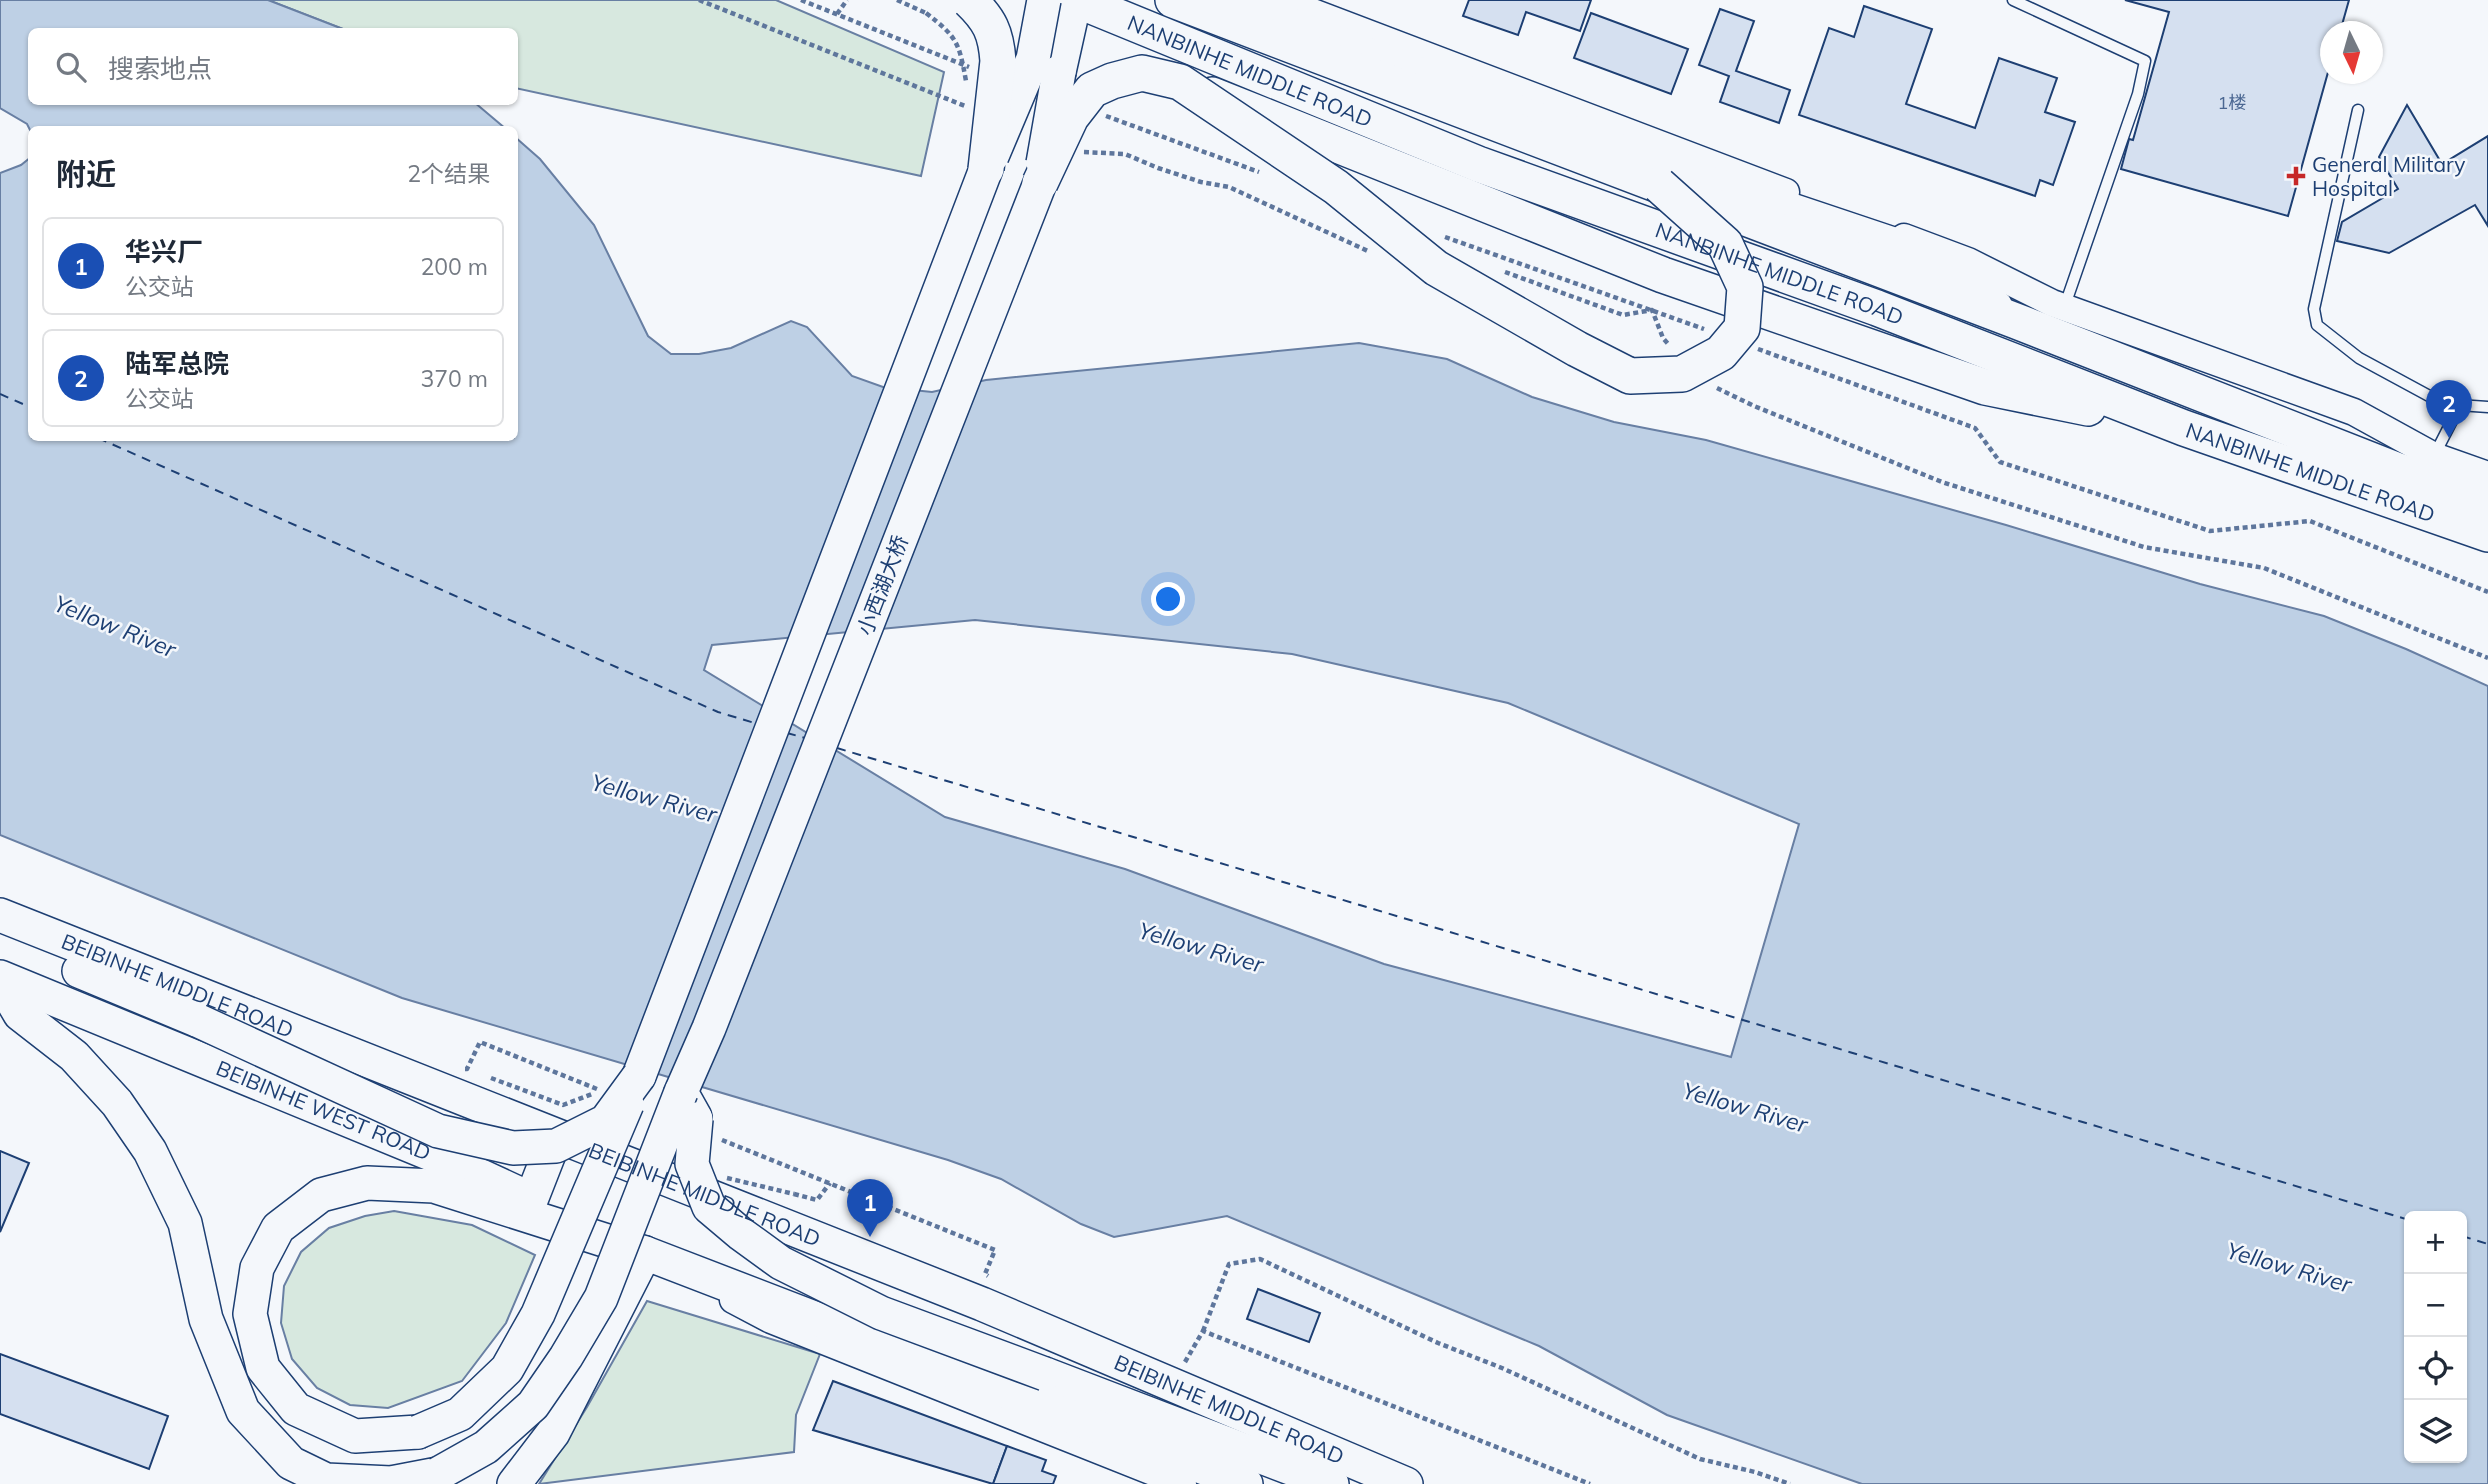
<!DOCTYPE html>
<html lang="zh">
<head>
<meta charset="utf-8">
<style>
	:root { --surface:#fff; --page:#f2f2f3; --text:#1f2937; --muted:#747a83; --line:#e0e1e3; --accent:#c62828 }
	body { margin:0; font-family:Mulish,"Noto Sans SC",sans-serif; background:var(--page); color:var(--text) }
	.controls { position:absolute; right:21px; bottom:21px; display:grid; overflow:hidden; border-radius:10px; box-shadow:0 2px 5px #0004 }
	.controls button { width:63px; height:63px; display:grid; place-items:center; padding:0; border:0; border-bottom:2px solid var(--line); background:var(--surface); color:var(--text); font:35px sans-serif }
	.compass { position:absolute; left:2320px; top:21px; width:63px; height:63px; border-radius:50%; background:var(--surface); box-shadow:0 2px 5px #0004; rotate:175deg }
	.you { position:absolute; left:1169px; top:600px; width:24px; height:24px; margin:-18px; border:5px solid #fff; border-radius:50%; background:#1a73e8; box-shadow:0 0 0 10px #1a73e833 }
	.badge { display:grid; place-items:center; width:46px; height:46px; border-radius:50%; background:var(--accent); color:#fff; font-size:23px; font-weight:700 }
	.pin { position:absolute; translate:-50% -58px; filter:drop-shadow(0 2px 4px #0008) }
	.pin::after { content:''; position:absolute; top:37px; width:24px; height:21px; background:inherit; clip-path:polygon(0 0,100% 0,50% 100%) }
	.list { margin:0; padding:0; list-style:none }
	h2 { display:flex; justify-content:space-between; align-items:center; height:91px; margin:0; padding:0 28px; font-size:30px }
	h2 small { font-size:23px; font-weight:400; color:var(--muted) }
	.list li { display:grid; grid-template-columns:46px 1fr auto; gap:21px; align-items:center; box-sizing:border-box; height:98px; margin:0 14px 14px; padding:0 14px; border:2px solid var(--line); border-radius:10px }
	.list b { display:block; font-size:26px; white-space:nowrap }
	.list p { margin:0; font-size:23px; white-space:nowrap; color:var(--muted) }
	.list em { font-size:23px; font-style:normal; color:var(--muted) }
	.icon { flex:none; width:38px; height:38px; fill:none; stroke:currentColor; stroke-width:2; stroke-linecap:round; stroke-linejoin:round }
	.map { position:relative; flex:none; width:2488px; height:1484px; overflow:hidden }
	.search { position:absolute; background:var(--surface); box-shadow:0 2px 5px #0004; left:28px; top:28px; width:490px; height:77px; display:flex; align-items:center; gap:18px; box-sizing:border-box; padding:0 24px; border-radius:10px; color:var(--muted); font-size:26px }
	.panel { position:absolute; background:var(--surface); box-shadow:0 2px 5px #0004; left:28px; top:126px; width:490px; height:315px; border-radius:10px }
	.map>svg:first-child { display:block }
	.green { fill:#d7e8df; stroke:#687fa3; stroke-width:2 }
	.water { fill:#bed0e5; stroke:#687fa3; stroke-width:2; fill-rule:evenodd }
	.lines { fill:none; stroke-linecap:round; stroke-linejoin:round }
	.ferry { stroke:#1d3f73; stroke-width:2; stroke-dasharray:9 7; stroke-linecap:butt }
	.building { fill:#d5e0f0; stroke:#1d3f73; stroke-width:2 }
	.service-casing { stroke:#1d3f73; stroke-width:13 }
	.tertiary-casing { stroke:#1d3f73; stroke-width:29 }
	.primary-casing { stroke:#1d3f73; stroke-width:36 }
	.trunk-casing { stroke:#1d3f73; stroke-width:38 }
	.path { stroke:#5e769c; stroke-width:4.5; stroke-dasharray:5 3.5; stroke-linecap:butt }
	.service { stroke:#f4f7fb; stroke-width:10 }
	.tertiary { stroke:#f4f7fb; stroke-width:26 }
	.primary { stroke:#f4f7fb; stroke-width:33 }
	.trunk { stroke:#f4f7fb; stroke-width:35 }
	.primary-bridge-casing { stroke:#1d3f73; stroke-width:36; stroke-linecap:butt }
	.trunk-bridge-casing { stroke:#1d3f73; stroke-width:38; stroke-linecap:butt }
	.path-bridge { stroke:#5e769c; stroke-width:4.5; stroke-dasharray:5 3.5; stroke-linecap:butt }
	.primary-bridge { stroke:#f4f7fb; stroke-width:33 }
	.trunk-bridge { stroke:#f4f7fb; stroke-width:35 }
	.poi-dot { fill:#c62828; stroke:#f4f7fb; stroke-width:2.5 }
	.labels { text-anchor:middle; dominant-baseline:central; stroke-width:5; stroke-linejoin:round; paint-order:stroke }
	.number-label { font-size:18px; fill:#4b6792 }
	.street-label { font-size:21px; fill:#1d3f73; stroke:#f4f7fb }
	.poi-label { font-size:21px; fill:#1d3f73; stroke:#f4f7fb; text-anchor:start }
	.water-label { font-size:23px; font-style:italic; fill:#1d3f73; stroke:#f4f7fb }
</style>
</head>
<body>
<div class="map">
<svg width="2488" height="1484" viewBox="0 0 2488 1484">
	<rect width="100%" height="100%" fill="#f4f7fb"/>
	<g class="green">
		<path d="M268 0H776L944 72 921 176 515 88 514 32 348 31Z"/>
		<path d="M394 1211 472 1225 535 1255 506 1323 462 1381 388 1408 350 1405 317 1388 292 1359 281 1323 284 1286 301 1252 329 1228 365 1216Z"/>
		<path d="M647 1301 820 1354 796 1415 794 1452 539 1484 587 1407Z"/>
	</g>
	<g class="water">
		<path d="M0 0H268L348 31 32 32V102H474L506 129 32 130 31 132 27 124 0 108Z"/>
		<path d="M515 137 540 159 594 225 648 336 671 354H699L731 348 791 321 807 327 852 376 883 387 932 392 986 380 1359 343 1447 359 1532 397 1614 422 1706 440 2006 525 2200 584 2324 616 2406 649 2488 686V1484H1862L1667 1415 1539 1346 1227 1216 1114 1237 1081 1224 1001 1179 948 1160 402 998 0 835V173L21 165 31 157 32 438H514ZM975 620 1292 654 1508 703 1799 824 1731 1057 1384 964 1125 869 945 817 704 670 712 645ZM2409 1216H2462V1458H2409Z"/>
	</g>
	<g class="lines">
		<g class="ferry">
			<path d="M0 394 32 408"/>
			<path d="M98 438 718 712 758 724"/>
			<path d="M787 733 805 738"/>
			<path d="M837 748 2409 1220"/>
			<path d="M2462 1236 2488 1244"/>
		</g>
	</g>
	<g class="building">
		<path d="M1469 0H1591L1580 31 1526 12 1518 35 1463 16Z"/>
		<path d="M2125 0H2349L2340 32H2330V65L2288 216 2121 169 2129 139 2133 140 2169 12Z"/>
		<path d="M1864 6 1932 29 1906 104 1975 128 1999 58 2057 78 2045 112 2075 122 2053 185 2040 180 2035 196 1799 115 1829 28 1854 37Z"/>
		<path d="M1720 9 1754 21 1736 71 1790 90 1779 123 1720 102 1729 76 1699 65Z"/>
		<path d="M1591 13 1688 49 1671 94 1574 58Z"/>
		<path d="M2407 105 2442 164 2488 136V226L2475 205 2389 253 2337 241 2342 222 2398 189 2379 157Z"/>
		<path d="M0 1151 29 1163 0 1232Z"/>
		<path d="M1258 1289 1320 1313 1309 1342 1247 1319Z"/>
		<path d="M0 1354 168 1416 149 1469 0 1414Z"/>
		<path d="M833 1381 1007 1446 993 1484 813 1430Z"/>
		<path d="M1007 1446 1046 1460 1042 1471 1056 1476 1053 1484H993Z"/>
	</g>
	<g class="lines">
		<g class="service-casing">
			<g id="service">
				<path d="M2013 0 2145 61 2138 94 2064 308"/>
				<path d="M2358 110 2314 309 2317 325 2359 358 2444 404 2488 407"/>
				<path d="M2434 456 2460 405"/>
			</g>
		</g>
		<g class="tertiary-casing">
			<g id="tertiary">
				<path d="M1281 0 1786 192"/>
				<path d="M1904 237 1968 261 2052 303 2354 412 2434 456 2488 475"/>
				<path d="M733 1300 771 1320 1183 1484"/>
			</g>
		</g>
		<g class="primary-casing">
			<g id="primary">
				<path d="M1235 0 1260 13 1666 168 1893 244 1956 279 1996 307"/>
				<path d="M1059 72 1075 0"/>
				<path id="s1" d="M0 915 982 1304 1406 1484"/>
				<path d="M79 971 199 1021"/>
				<path id="s2" d="M0 977 455 1164 522 1195"/>
				<path d="M0 980 20 1014 74 1056 117 1103 150 1151 185 1223 206 1319 243 1411 291 1463 326 1480 391 1483 438 1474"/>
				<path d="M639 1076 986 169"/>
				<path d="M695 1117 681 1092 709 1028 1040 183"/>
				<path d="M531 1200 556 1136"/>
				<path d="M1045 1374 1332 1484"/>
				<path d="M418 1432 355 1436 296 1409 263 1368 250 1314 257 1268 278 1228 321 1195 367 1183 434 1186 645 1253 1246 1484"/>
				<path d="M514 1484 553 1433 645 1253"/>
			</g>
		</g>
		<g class="trunk-casing">
			<g id="trunk">
				<path id="s3" d="M1077 0 1478 164 1877 308 2184 428 2488 534"/>
				<path d="M1173 0 2016 321 2396 470 2488 501"/>
				<path d="M1212 95 1663 275 1985 387 2088 408"/>
			</g>
		</g>
		<g class="path">
			<path d="M699 0 965 106"/>
			<path d="M801 0 969 67"/>
			<path d="M897 0 926 13"/>
			<path d="M837 14 847 0"/>
			<path d="M1106 116 1259 172"/>
			<path d="M1084 152 1125 154 1158 168 1201 182 1229 187 1370 252"/>
			<path d="M1445 237 1704 329"/>
			<path d="M1505 272 1623 315 1652 310 1663 338 1669 345"/>
			<path d="M1758 349 1975 428 2000 462 2210 531 2310 521 2488 592"/>
			<path d="M1717 388 1754 406 1942 482 2144 547 2264 568 2488 658"/>
			<path d="M465 1069H467L480 1042 597 1089"/>
			<path d="M722 1140 995 1250 985 1274 988 1276"/>
			<path d="M794 1194 817 1200 830 1183"/>
			<path d="M1203 1331 1229 1264 1260 1259 1438 1343 1502 1368 1700 1459 1755 1472 1790 1484"/>
			<path d="M1185 1362 1203 1331 1590 1484"/>
		</g>
		<use href="#service" class="service"/>
		<use href="#tertiary" class="tertiary"/>
		<use href="#primary" class="primary"/>
		<use href="#trunk" class="trunk"/>
		<g class="primary-bridge-casing">
			<g id="primary-bridge">
				<path d="M992 156 1033 59 1044 0"/>
				<path d="M1043 163 1059 72"/>
				<path d="M199 1021 438 1131 513 1148 556 1146 606 1121 639 1076"/>
				<path d="M696 1119 692 1164 709 1207 741 1234 781 1263 881 1313 1045 1374"/>
				<path d="M418 1432 460 1414 507 1369 538 1314 627 1104"/>
				<path d="M438 1474 486 1447 533 1405 566 1357 601 1298 681 1092"/>
			</g>
		</g>
		<g class="trunk-bridge-casing">
			<g id="trunk-bridge">
				<path d="M969 0C990 20 996 33 998 61L986 169"/>
				<path d="M1040 183 1071 117 1092 90 1112 81 1142 73 1180 82 1336 187 1436 268 1577 349 1630 376 1682 374 1721 353 1742 328 1745 287 1725 244 1659 185"/>
			</g>
		</g>
		<g class="path-bridge">
			<path d="M926 13C957 37 959 42 966 81"/>
			<path d="M491 1078 563 1105 592 1094"/>
			<path d="M727 1178 794 1194"/>
		</g>
		<use href="#primary-bridge" class="primary-bridge"/>
		<use href="#trunk-bridge" class="trunk-bridge"/>
	</g>
	<path class="poi-dot" d="M2292.5 165.5h7v7h7v7h-7v7h-7v-7h-7v-7h7z"/>
	<g class="labels">
		<g class="number-label">
			<text x="2232" y="102">1楼</text>
		</g>
		<g class="street-label">
			<text stroke="none"><textPath href="#s3" startOffset="187">NANBINHE MIDDLE ROAD</textPath></text>
			<text stroke="none"><textPath href="#s3" startOffset="754">NANBINHE MIDDLE ROAD</textPath></text>
			<text stroke="none"><textPath href="#s3" startOffset="1321">NANBINHE MIDDLE ROAD</textPath></text>
			<text transform="translate(882 585) rotate(-69)">小西湖大桥</text>
			<text stroke="none"><textPath href="#s1" startOffset="191">BEIBINHE MIDDLE ROAD</textPath></text>
			<text stroke="none"><textPath href="#s2" startOffset="350">BEIBINHE WEST ROAD</textPath></text>
			<text stroke="none"><textPath href="#s1" startOffset="758">BEIBINHE MIDDLE ROAD</textPath></text>
			<text stroke="none"><textPath href="#s1" startOffset="1325">BEIBINHE MIDDLE ROAD</textPath></text>
		</g>
		<g class="poi-label">
			<text x="2312" y="164">General Military<tspan x="2312" dy="24">Hospital</tspan></text>
		</g>
		<g class="water-label">
			<text transform="translate(115 626) rotate(22)">Yellow River</text>
			<text transform="translate(654 798) rotate(15)">Yellow River</text>
			<text transform="translate(1201 947) rotate(16)">Yellow River</text>
			<text transform="translate(1745 1107) rotate(16)">Yellow River</text>
			<text transform="translate(2289 1267) rotate(16)">Yellow River</text>
		</g>
	</g>
</svg>
<div class="controls">
<button>+</button>
<button>−</button>
<button><svg class="icon" aria-label="locate" viewBox="0 0 24 24"><circle cx="12" cy="12" r="6"/><path d="M12 2v4M12 18v4M2 12h4M18 12h4"/></svg></button>
<button><svg class="icon" aria-label="layers" viewBox="0 0 24 24"><path d="M12 4l9 5-9 5-9-5zM3 14l9 5 9-5"/></svg></button>
</div>
<svg class="compass" viewBox="-18 -18 36 36"><path d="M0-13l5 13h-10z" fill="#e53935"/><path d="M0 13l5-13h-10z" fill="#747a83"/></svg>
<div class="you"></div>
<div class="pin badge" style="left:870px;top:1237px;background:#1a4fb4">1</div>
<div class="pin badge" style="left:2449px;top:438px;background:#1a4fb4">2</div>
<div class="search"><svg class="icon" aria-label="search" viewBox="0 0 24 24"><circle cx="10" cy="10" r="6"/><path d="M15 15l6 6"/></svg>搜索地点</div>
<section class="panel">
<h2>附近<small>2个结果</small></h2>
<ul class="list">
<li><span class="badge" style="background:#1a4fb4">1</span><div><b>华兴厂</b><p>公交站</p></div><em>200 m</em></li>
<li><span class="badge" style="background:#1a4fb4">2</span><div><b>陆军总院</b><p>公交站</p></div><em>370 m</em></li>
</ul>
</section>
</div>
</body>
</html>
